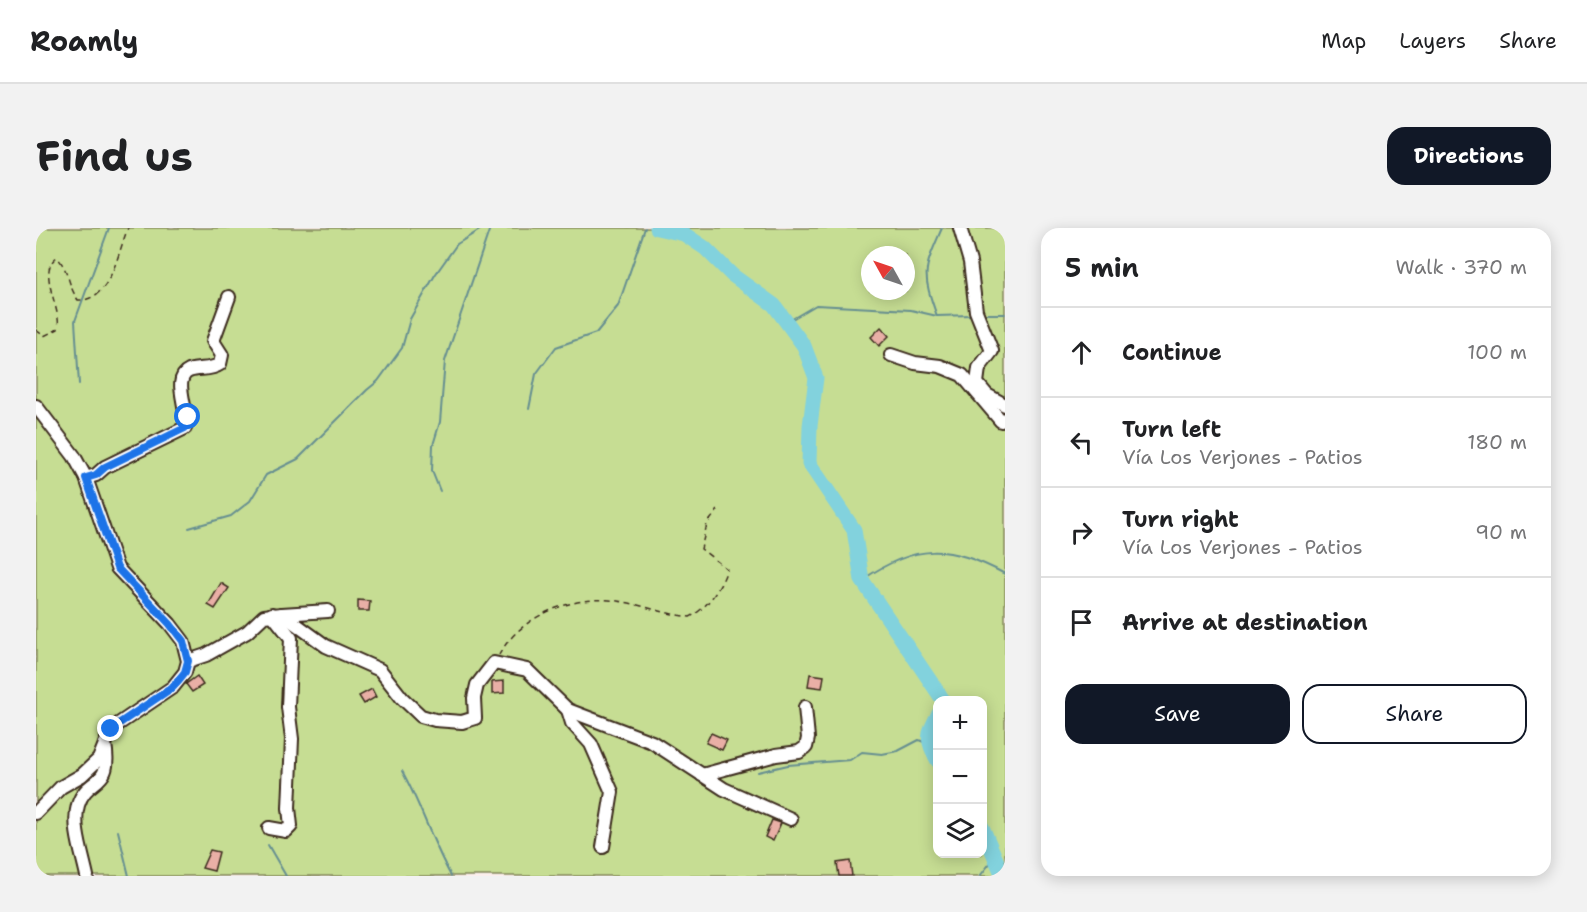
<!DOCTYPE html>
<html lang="en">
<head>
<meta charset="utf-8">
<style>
	:root { --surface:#fff; --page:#f2f2f2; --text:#202124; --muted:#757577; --line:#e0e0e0; --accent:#111827 }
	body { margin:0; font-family:"Shantell Sans",sans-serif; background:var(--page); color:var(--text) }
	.controls { position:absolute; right:18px; bottom:18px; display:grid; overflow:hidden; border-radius:12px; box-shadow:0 3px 15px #0003 }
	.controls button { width:54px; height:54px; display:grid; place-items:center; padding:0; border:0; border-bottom:2px solid var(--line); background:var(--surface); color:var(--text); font:30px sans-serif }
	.compass { position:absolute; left:825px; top:18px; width:54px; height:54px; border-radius:50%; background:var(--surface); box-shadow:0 3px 15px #0003; rotate:310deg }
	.stop { position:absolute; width:18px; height:18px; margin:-14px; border:4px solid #1a73e8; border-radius:50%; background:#fff }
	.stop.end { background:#1a73e8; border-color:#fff; box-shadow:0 2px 6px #0008 }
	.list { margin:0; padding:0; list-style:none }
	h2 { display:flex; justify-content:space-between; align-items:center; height:78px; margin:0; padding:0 24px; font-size:26px }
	h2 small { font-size:20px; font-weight:400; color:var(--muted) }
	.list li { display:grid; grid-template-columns:39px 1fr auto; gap:18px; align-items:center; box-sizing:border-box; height:90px; padding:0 24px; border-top:2px solid var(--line) }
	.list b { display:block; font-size:22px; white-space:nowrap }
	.list p { margin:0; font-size:20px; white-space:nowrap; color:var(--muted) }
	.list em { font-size:20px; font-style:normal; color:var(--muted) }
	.actions { display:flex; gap:12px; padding:18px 24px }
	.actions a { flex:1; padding:14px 0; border:2px solid var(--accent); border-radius:18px; text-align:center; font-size:21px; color:var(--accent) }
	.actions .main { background:var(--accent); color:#fff }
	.icon { flex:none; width:33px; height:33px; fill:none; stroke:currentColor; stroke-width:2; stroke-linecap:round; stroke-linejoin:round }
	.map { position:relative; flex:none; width:969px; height:648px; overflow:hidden; border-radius:18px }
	header { display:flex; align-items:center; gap:36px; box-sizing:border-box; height:84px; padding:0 30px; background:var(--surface); border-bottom:2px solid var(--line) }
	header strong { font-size:28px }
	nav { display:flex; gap:33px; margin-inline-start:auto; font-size:21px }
	.intro { display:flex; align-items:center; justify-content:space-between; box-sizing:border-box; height:144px; padding:0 36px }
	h1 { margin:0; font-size:42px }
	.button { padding:15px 27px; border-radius:18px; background:var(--accent); color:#fff; font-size:21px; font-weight:700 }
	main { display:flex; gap:36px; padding:0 36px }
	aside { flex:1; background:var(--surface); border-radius:18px; box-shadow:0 3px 15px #0003 }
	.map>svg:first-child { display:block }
	.green { fill:#c6dd93; stroke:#808458; stroke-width:1.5; fill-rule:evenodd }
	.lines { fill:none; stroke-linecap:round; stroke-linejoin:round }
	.stream { stroke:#668f91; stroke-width:2 }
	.river { stroke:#82d2dd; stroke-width:15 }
	.building { fill:#e9afa6; stroke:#3b2a1e; stroke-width:1.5 }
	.minor-casing { stroke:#3b2a1e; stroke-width:16 }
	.path { stroke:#3b2a1e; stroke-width:1.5; stroke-dasharray:6 4.5; stroke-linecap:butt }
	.minor { stroke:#fff; stroke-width:12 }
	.route { stroke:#1a73e8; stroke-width:8 }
</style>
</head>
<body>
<header>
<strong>Roamly</strong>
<nav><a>Map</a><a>Layers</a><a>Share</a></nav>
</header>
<div class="intro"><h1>Find us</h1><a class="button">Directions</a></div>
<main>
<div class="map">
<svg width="969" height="648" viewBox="0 0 969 648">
	<rect width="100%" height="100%" fill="#fbefed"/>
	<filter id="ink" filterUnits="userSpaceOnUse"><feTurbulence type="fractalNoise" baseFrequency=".0167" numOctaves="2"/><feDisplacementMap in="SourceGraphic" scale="12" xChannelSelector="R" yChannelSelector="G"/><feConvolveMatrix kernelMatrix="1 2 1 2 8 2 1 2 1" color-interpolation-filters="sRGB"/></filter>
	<g filter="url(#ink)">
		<path class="green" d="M0 0H969V648H0ZM834 27H870V63H834ZM902 472H946V626H902Z"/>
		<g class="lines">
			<g class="stream">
				<path d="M945 86H969"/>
				<path d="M901 88C885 44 888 42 906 0"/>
				<path d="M751 94 780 77 875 82 901 88 936 87"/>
				<path d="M43 156 39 93 73 0"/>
				<path d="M493 181 500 146 520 119 560 105 582 78 609 0"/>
				<path d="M404 263 396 243 397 217 404 194 409 133 454 0"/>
				<path d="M153 300 195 288 214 273 230 247 262 231 331 162 342 153 366 120 374 91 399 47 421 16 447 0"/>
				<path d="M826 352C880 315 912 316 969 346"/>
				<path d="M366 543C385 577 396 614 415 648"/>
				<path d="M722 544 752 537 814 532 826 524 846 526 862 523 883 512 892 516"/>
				<path d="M82 603 93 648"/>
				<path d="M232 617 250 648"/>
				<path d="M944 648 959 629"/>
			</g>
			<g class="river">
				<path d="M621 0 648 6 669 20 696 47 738 77 768 118 780 150 774 198 773 235 818 302 826 352 907 472"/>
				<path d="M902 487C891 508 890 512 902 533"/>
				<path d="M946 599 967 648"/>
			</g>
		</g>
		<g class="building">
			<path d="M845 99 853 108 843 118 835 109Z"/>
			<path d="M185 355 193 360 179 381 172 377Z"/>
			<path d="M322 372 334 373 333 383H322Z"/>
			<path d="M774 446 788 448 786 460 772 458Z"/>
			<path d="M161 448 167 457 156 464 150 456Z"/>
			<path d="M468 453V465L456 466V454Z"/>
			<path d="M336 461 340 469 328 476 323 468Z"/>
			<path d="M675 505 691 512 686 522 670 515Z"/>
			<path d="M736 592 745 595 737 613 729 609Z"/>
			<path d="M174 622 183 624 178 643 166 640Z"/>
			<path d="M814 633 816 648H803L801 635Z"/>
		</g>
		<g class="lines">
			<g class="minor-casing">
				<g id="minor">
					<path d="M924 0 934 34 940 83 956 123 943 140 941 155 951 167 969 177"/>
					<path d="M855 127 879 135 904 138 926 147 965 193 969 192"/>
					<path d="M0 178 38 228 50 250 81 340 134 396 147 413 152 433 149 444 137 459 75 501 63 531 46 547 25 559 0 585"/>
					<path d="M50 250 60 247 69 239 149 200C154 182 135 151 153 143 163 139 174 143 184 136L186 127 177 113 193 69"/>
					<path d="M246 386 292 383"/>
					<path d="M152 433 170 427 211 404 228 388 246 386 290 418 344 442 366 470 385 488 399 492 426 494 439 490 438 470 441 457 458 435 491 442 532 482 616 514 688 561 755 591"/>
					<path d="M532 482 536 495 555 516 576 564 567 619"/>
					<path d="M666 547 740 527 763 524 770 519 772 510 769 479"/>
					<path d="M233 600 250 603 255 598 253 580 256 511 252 479 255 410 236 386"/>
					<path d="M51 648C47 628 36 598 42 577 51 547 77 562 69 516"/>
				</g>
			</g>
			<g class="path">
				<path d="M0 102 8 108 22 101C26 80 0 43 21 29 34 44 31 56 42 72 75 74 82 23 92 0"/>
				<path d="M463 427C483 390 531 369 573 372 600 374 627 386 654 389 671 380 685 360 691 341L665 321 671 296 682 282"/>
			</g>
			<use href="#minor" class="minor"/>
		</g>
	</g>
	<g class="lines" filter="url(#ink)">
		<path class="route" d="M75 501 137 459 149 444 152 433 147 413 134 396 81 340 50 250 60 247 69 239 149 200 152 189"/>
	</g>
</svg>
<div class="controls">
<button>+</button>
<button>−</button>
<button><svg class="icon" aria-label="layers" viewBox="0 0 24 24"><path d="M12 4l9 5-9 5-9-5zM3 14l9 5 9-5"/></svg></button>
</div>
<svg class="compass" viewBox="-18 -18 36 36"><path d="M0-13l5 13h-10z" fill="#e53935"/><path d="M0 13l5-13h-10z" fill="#757577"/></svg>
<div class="stop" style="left:152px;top:189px"></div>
<div class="stop end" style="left:75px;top:501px"></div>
</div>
<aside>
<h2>5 min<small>Walk · 370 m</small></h2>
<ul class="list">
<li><svg class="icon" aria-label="ahead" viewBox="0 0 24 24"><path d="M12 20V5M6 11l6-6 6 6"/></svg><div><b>Continue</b></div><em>100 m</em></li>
<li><svg class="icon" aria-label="left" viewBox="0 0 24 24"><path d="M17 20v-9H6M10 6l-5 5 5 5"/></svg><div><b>Turn left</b><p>Vía Los Verjones - Patios</p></div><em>180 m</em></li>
<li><svg class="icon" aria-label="right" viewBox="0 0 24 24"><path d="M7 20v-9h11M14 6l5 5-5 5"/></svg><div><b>Turn right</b><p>Vía Los Verjones - Patios</p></div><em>90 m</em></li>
<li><svg class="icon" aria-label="arrive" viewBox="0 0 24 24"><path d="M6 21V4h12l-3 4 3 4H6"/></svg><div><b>Arrive at destination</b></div></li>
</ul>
<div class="actions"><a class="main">Save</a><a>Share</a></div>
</aside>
</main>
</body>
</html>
